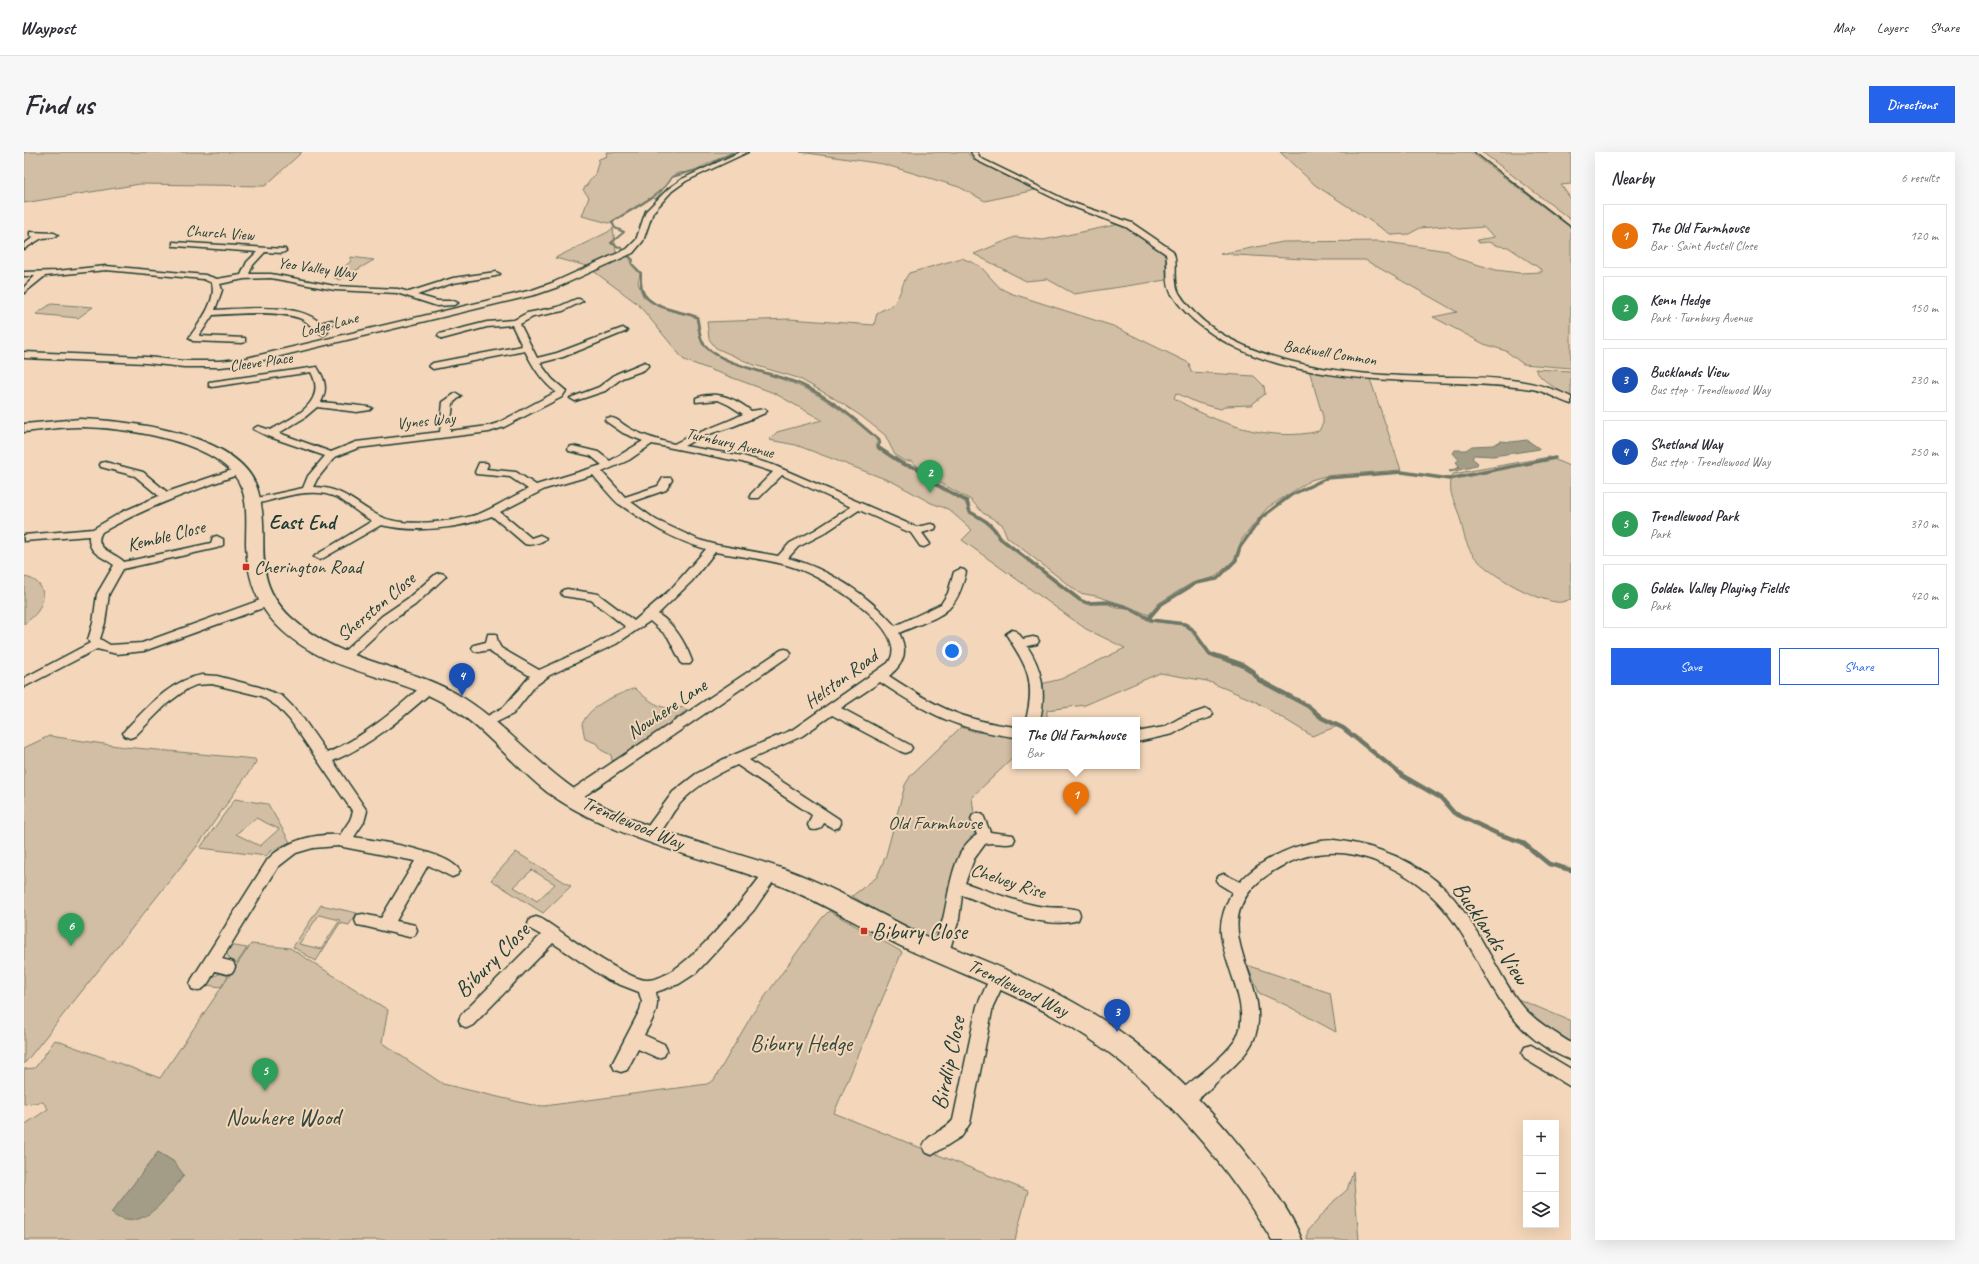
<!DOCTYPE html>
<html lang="en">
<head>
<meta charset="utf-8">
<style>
	:root { --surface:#fff; --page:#f7f7f7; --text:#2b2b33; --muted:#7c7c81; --line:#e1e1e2; --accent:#2563eb }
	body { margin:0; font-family:Caveat,sans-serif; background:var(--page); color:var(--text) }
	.controls { position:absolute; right:12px; bottom:12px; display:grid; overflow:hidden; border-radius:0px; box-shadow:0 4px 16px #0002 }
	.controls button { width:36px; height:36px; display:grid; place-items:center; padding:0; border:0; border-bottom:1px solid var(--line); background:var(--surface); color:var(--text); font:20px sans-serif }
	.you { position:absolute; left:928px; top:499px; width:14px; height:14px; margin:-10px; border:3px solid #fff; border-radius:50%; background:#1a73e8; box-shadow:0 0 0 6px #1a73e833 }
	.badge { display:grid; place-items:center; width:26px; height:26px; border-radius:50%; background:var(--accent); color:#fff; font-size:13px; font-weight:700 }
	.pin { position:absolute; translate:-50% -33px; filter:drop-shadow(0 1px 2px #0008) }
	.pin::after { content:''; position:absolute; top:21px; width:14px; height:12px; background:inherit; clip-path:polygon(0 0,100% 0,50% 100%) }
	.popup { position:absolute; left:988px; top:565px; width:128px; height:52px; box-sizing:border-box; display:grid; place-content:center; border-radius:0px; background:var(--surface); filter:drop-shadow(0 1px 3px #0005); font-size:13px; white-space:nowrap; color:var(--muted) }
	.popup b { font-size:15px; color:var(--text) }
	.popup::after { content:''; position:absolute; left:50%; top:100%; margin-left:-8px; border:8px solid transparent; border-top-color:var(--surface) }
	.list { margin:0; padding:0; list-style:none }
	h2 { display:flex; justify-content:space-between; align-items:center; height:52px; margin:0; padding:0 16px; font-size:17px }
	h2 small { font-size:13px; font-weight:400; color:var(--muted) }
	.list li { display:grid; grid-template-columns:26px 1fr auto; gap:12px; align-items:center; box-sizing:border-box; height:64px; margin:0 8px 8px; padding:0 8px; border:1px solid var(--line); border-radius:0px }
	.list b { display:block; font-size:15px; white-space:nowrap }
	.list p { margin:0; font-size:13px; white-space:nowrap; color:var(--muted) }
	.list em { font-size:13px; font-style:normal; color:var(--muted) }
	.actions { display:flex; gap:8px; padding:12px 16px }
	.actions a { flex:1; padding:9px 0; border:1px solid var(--accent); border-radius:0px; text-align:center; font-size:14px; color:var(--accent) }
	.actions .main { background:var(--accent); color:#fff }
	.icon { flex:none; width:22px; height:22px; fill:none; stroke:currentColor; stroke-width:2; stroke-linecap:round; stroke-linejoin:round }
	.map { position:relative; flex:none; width:1547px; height:1088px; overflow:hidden; border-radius:0px }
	header { display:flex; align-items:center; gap:24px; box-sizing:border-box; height:56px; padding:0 20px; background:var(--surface); border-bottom:1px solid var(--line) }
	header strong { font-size:19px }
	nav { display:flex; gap:22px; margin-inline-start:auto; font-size:14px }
	.intro { display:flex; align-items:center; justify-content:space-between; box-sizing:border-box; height:96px; padding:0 24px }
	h1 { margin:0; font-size:28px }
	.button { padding:10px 18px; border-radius:0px; background:var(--accent); color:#fff; font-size:14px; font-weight:700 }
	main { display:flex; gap:24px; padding:0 24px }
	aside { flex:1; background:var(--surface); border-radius:0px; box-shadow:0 4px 16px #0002 }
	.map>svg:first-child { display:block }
	.green { fill:#d2bea4; stroke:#787e6c; fill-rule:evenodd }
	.water { fill:#a39d87; stroke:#6e7766 }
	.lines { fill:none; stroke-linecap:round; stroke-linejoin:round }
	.stream-far3 { stroke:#6e7766; stroke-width:2 }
	.stream-far2 { stroke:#6e7766; stroke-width:2.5 }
	.stream-far1 { stroke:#6e7766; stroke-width:3.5 }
	.stream { stroke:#6e7766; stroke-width:4.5 }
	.street-casing { stroke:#1f3d34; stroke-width:3 }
	.secondary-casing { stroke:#1f3d34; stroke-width:3 }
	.street { fill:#f4d7ba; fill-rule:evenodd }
	.secondary { fill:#f4d7ba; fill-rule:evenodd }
	.rail { stroke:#1f3d34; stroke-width:1.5 }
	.poi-dot { fill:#c8321e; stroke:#f4d7ba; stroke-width:1.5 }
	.labels { text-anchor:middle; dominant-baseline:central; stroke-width:4; stroke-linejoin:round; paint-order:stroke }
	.far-street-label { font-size:16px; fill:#1f3d34; stroke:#f4d7ba }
	.street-label { font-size:19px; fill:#1f3d34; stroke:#f4d7ba }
	.poi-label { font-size:19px; fill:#1f3d34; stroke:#f4d7ba; text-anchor:start }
	.park-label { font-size:19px; fill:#314a3f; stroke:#f4d7ba }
	.neighbourhood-label { font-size:20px; font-weight:bold; fill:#1f3d34; stroke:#f4d7ba }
	.near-poi-label { font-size:23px; fill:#1f3d34; stroke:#f4d7ba; text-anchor:start }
	.near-street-label { font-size:23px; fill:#1f3d34; stroke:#f4d7ba }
	.near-park-label { font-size:23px; fill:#314a3f; stroke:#f4d7ba }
</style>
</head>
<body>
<header>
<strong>Waypost</strong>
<nav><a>Map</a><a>Layers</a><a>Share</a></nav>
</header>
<div class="intro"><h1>Find us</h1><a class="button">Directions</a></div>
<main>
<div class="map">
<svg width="1547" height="1088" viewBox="0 0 1547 1088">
	<rect width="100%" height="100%" fill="#f4d7ba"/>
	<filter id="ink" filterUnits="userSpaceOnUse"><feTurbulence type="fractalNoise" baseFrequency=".025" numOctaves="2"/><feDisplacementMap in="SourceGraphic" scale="8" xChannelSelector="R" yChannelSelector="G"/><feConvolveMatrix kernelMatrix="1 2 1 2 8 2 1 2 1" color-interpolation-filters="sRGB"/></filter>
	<g filter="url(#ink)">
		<g class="green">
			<path d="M0 0H278L241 34 116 32 0 51Z"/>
			<path d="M582 0H709L667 20 654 21 647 25 633 46 624 47 585 71 558 64 565 45 559 38 571 22 575 7 583 4Z"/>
			<path d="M776 0H943L949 7 1011 38 961 49 935 35 859 12Z"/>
			<path d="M1256 0H1447L1547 76V216L1499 212 1482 199 1460 192 1409 165 1433 160 1341 108H1295L1196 102 1259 90 1355 89 1424 99 1435 107 1472 118 1496 121 1518 120V118L1484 95 1475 94 1464 90 1455 91 1453 88 1471 85 1459 75 1434 77 1422 74 1396 76 1385 82 1368 83 1291 33Z"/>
			<path d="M1458 0H1547V32L1537 33 1547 47V68Z"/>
			<path d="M1096 72 1105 75 1140 99 1142 102V128L1050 142 1023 127 1002 129 950 102 991 85 1019 88Z"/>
			<path d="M589 76 592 100H599L567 115 531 106 584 80Z"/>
			<path d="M601 103 607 107V112L616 122 614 131 619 144 627 150 647 159 672 165C673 171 676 189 678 192 692 211 751 223 773 233 801 244 832 269 854 289L852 294 854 297 878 313 892 317 906 331 941 350 945 360 964 369 974 386 1055 449 1065 452H1084L1092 456 1105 457 1125 469 1160 473 1166 478 1185 503 1216 514 1226 520 1233 529 1259 541 1283 555 1299 568 1314 574 1288 584 1231 549 1183 529 1136 521 1061 553 1023 558V568H1011L1017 532 1037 527 1101 496 1062 477 938 388 948 378 924 357 907 351 869 330 772 293 745 288 753 280 798 268 750 241 660 208 614 152 568 118Z"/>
			<path d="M327 105 350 108 315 128 309 125 327 109Z"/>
			<path d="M938 106 956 114 976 136 986 141 1089 174 1165 211 1167 220 1230 224 1240 234 1241 242 1227 253 1202 254 1197 257 1174 251 1152 241 1150 246C1190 271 1247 291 1295 279L1299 271V265L1285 218 1345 224 1377 318 1301 324 1287 328 1243 356 1218 387 1210 408 1191 425 1168 431 1135 451 1125 463 1101 453 1072 444 1055 441 983 385 978 372 959 361 947 348 913 329 887 309H880L871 303 861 283 837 264 808 245 774 226 730 213 692 196 685 187 683 170 765 167 850 173 853 161C857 158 864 156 868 153 877 146 877 131 885 121Z"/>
			<path d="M27 152 69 155 54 166 12 162Z"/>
			<path d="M1511 217 1547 219V245C1535 238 1518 230 1511 217Z"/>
			<path d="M1525 305 1547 315V447C1542 449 1537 451 1532 450 1509 447 1459 420 1447 400 1439 387 1439 374 1434 360 1429 346 1423 338 1429 322Z"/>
			<path d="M0 425C17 427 24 442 15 457 12 463 5 468 0 472Z"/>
			<path d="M611 536C619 544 631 554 643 556 650 557 658 553 663 558L603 603 588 609 587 603 577 598 572 591 561 587 558 572C568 551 591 544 611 536Z"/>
			<path d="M937 575 952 580 991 584V604L948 645 951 671 950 684 930 714 924 736 919 776 910 783 899 784 864 766 828 744 853 725 862 703 881 633 887 623Z"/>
			<path d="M25 584 101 595 231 607 232 610 174 693 0 912V596Z"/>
			<path d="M211 647 244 652 266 690 247 699 242 704 176 696ZM232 666 255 677 236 694 212 682Z"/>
			<path d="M492 700 547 734 519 761 467 728ZM508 718 531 732 513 749 490 735Z"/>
			<path d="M297 753 333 761 325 773 316 771 292 809 269 795ZM295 763 316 768 297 797 275 792Z"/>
			<path d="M805 759 878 800 810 961 1004 1039 991 1088H0V973L24 957 19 950 0 952V917L11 916 31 888 136 926 227 792 266 796 364 858 358 891 419 932 508 953 520 954 683 932 690 928 729 861 798 766Z"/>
			<path d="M205 793 223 796 213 811C204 807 200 803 205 793Z"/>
			<path d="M1223 813 1306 841 1312 880 1264 854 1235 841Z"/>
			<path d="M207 819 197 835 182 833C187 823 197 821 207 819Z"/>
			<path d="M1494 847 1547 869V891C1529 880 1502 868 1494 847Z"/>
			<path d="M1329 1019 1335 1088H1283L1284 1078 1310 1049 1323 1038Z"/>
		</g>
		<g class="water">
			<path d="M1503 288 1516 297 1469 304 1450 303 1448 306 1454 311 1452 314 1426 320 1425 319 1436 315 1432 310 1435 308 1429 301 1431 298H1442L1448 294 1469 293 1477 289 1487 290Z"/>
			<path d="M134 1000 149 1009 160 1023C144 1045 116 1085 87 1061Z"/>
		</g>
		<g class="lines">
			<path class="stream-far3" d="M617 132V121L608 112 609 108 597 96 587 91 600 80 591 76 588 70C605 59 639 43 648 25L683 15 697 6 712 0"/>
			<path class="stream-far2" d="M617 131C617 157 656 158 673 165 675 172 675 186 680 192 696 214 753 221 778 233 807 246 831 267 855 288L856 291 854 294 856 297"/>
			<g class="stream-far1">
				<path d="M855 296 879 312 893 316 908 330 943 349 946 360C959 367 969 372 976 386L1056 448 1063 451 1084 450 1105 456 1128 468 1161 472 1168 477 1186 502 1193 504"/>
				<path d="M1125 466 1136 453 1172 431 1193 427 1212 408 1216 395 1238 365 1267 343 1303 326 1378 320 1425 327 1531 306"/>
			</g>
			<path class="stream" d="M1190 503 1219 513 1228 519 1235 528 1284 554 1298 566 1319 576 1379 624 1417 646 1430 661 1474 682 1498 690 1525 712 1547 718"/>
			<g class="street-casing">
				<g id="street">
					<path d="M716 0H724L662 29 648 39 629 60 619 89 609 101 534 135 514 142 223 212 196 215H160L122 211 0 206V200L122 205 160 209H196L223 206 508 138 528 131 603 97 612 88 622 59 644 37 658 27Z"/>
					<path d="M947 0H953L956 6 1046 50 1108 71 1149 99C1155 112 1148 128 1155 141 1195 207 1307 221 1377 224 1434 227 1495 219 1547 245V252C1533 248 1522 239 1508 237 1405 223 1267 242 1180 176 1167 167 1155 154 1147 141 1141 129 1145 115 1142 102L1102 75 1042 52 952 8Z"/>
					<path d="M6 80 30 81 34 83 30 85 18 86 0 97V92L10 85 6 84Z"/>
					<path d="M149 90 261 97 262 99 258 101 241 100 229 113 225 122H247L311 134 374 137 385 140 429 126 472 120 476 122 472 124 429 131 393 143 414 149H430L434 151 430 153 413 154 373 141 311 138 247 126 220 127 196 132 198 138 191 158C219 157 275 150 296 171L308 168 312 171 300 175 304 180 300 183C290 180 285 169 275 166 248 158 216 162 189 163L175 184 221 186V190L218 191 169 189 165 186C175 171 193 150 188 131L179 127 82 118 21 124 0 141V135L11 124H0V120L33 119 82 114 181 123 193 127 217 123 223 110 233 100 152 94H149Z"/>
					<path d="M552 147H555L559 149 539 159 509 165 496 172 513 206 533 201 596 177 599 176 603 179 539 205 516 211 528 227 542 239 538 245 480 275 465 280 334 296 311 305 293 327 289 335C319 335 331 352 355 364 379 376 430 370 455 362 472 355 487 345 504 337L486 325 452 322 451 320 455 311H463L464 313 462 317 492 320 512 333 578 313 567 304 545 299 544 297 545 295 549 294 574 300 586 309 619 289 599 281 583 270 581 268 583 266C591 264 598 272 605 276 619 284 634 288 650 292 672 280 696 274 719 262L705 253 694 248 672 250V246C692 238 711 246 727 259L741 257 743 259 741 261 710 274 676 285 660 294 719 304 749 313 892 375 907 372 911 373 912 375 911 377 898 381 906 392 900 395 896 394 887 381 835 358 799 382 774 395 764 406C805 417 843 442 871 474L917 452 924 441 930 420 936 417 940 418 942 420C931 466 915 463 875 481 884 499 881 511 865 524 911 554 936 568 991 575V585C932 577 904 562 856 530L817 556 886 593 888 596 886 599 881 601 876 599 808 563 778 584 725 608 815 667 817 671 815 675 810 677 800 671C796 678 793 679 786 677L784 673 788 663 713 613C689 624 666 637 650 659 643 669 635 690 621 686L619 682 621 678 649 640 672 622 698 608 768 578 864 511C890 478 797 424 772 416 746 407 718 405 691 400L668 429 634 462C651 473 661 490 668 509L666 512H658L644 485 626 469 592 492 526 523 511 534 489 562 461 576 456 574 454 571 456 568 480 555 506 524 469 502 466 498 454 500 450 499 448 496 450 493 462 490 464 482H472L474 491 477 496 515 518 566 495 602 475 567 448 539 444 537 441 539 438 543 437 574 442 610 469 646 438 682 397C646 387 624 371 595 352 591 350 574 329 569 323L521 337 476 360 507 386 516 383 522 386C518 391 507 394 501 392L468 364C435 377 391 381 357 373L296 408 290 405 292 403 348 369C336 363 326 353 314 346 288 333 254 347 228 353L223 350 224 348 279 336 284 324 301 304 243 284 229 277 234 274 246 278C269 266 304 251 287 220L188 235 185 234V230L293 215C301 227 304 237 297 250 305 251 345 254 348 256L346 258 333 260 293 255 280 266 255 281 307 300 332 290 416 280 419 250 432 241 437 244 429 251 426 279 464 274 474 271 532 240C517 229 509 214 501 199L409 217 405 214 409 211 498 194 488 173 463 175 418 187 414 184 415 182 463 170 490 168 503 161 534 155ZM628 292 718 310 749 320 727 342 726 344 727 346H735L758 323 827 355 791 378 766 391 754 404 693 393 675 388 632 368 607 350 642 338 648 328 647 326H639L634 334 601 345 578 320 605 308Z"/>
					<path d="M621 210 625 213 620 218 598 226 581 239 551 249 546 246 575 235 592 222Z"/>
					<path d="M81 310 119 320 143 340 211 317 215 316 220 319 219 321C170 338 123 355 78 380 67 397 92 401 100 410L187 391 189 385 193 384 199 387V393L193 396 99 417 85 442 81 471 76 487 86 493 118 491 239 447 243 446 249 450 247 453 120 499 93 502 73 497 0 535V526L66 491 64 488 69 471 73 442 90 413C78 404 64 402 65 384L0 389V383L69 377 98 360 135 344 111 324 77 315 76 313 77 311Z"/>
					<path d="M416 421 420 422 422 424 420 426 391 453 366 470 324 509H316L314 506 316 503 358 464 383 447 412 422Z"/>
					<path d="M988 478 992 479 999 487 1009 485 1013 486 1015 489 1013 492 1003 494C1019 518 1022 541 1016 568H1002C1012 528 1003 515 982 482Z"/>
					<path d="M761 497 765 498 767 501 765 504 553 649 548 650 543 649 541 645 543 641 757 498Z"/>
					<path d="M178 523 193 524 235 535 258 544 276 562 303 601C340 585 370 559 399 533H409L410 536 409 539C378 566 347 593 309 609L343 659 340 670 330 685C353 689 425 699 436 719L433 723 428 725 404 713 372 769 391 773 393 778 391 783 385 785 339 774 333 773 331 768 333 763 339 762 357 766 391 709 314 694 289 696 272 701 254 715 198 807 209 810 211 815 209 820 203 822 191 819C185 829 181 842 168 837L166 832 168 827 244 707C262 689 290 681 316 683L326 668 329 660 266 568 254 555 237 544 188 532 172 533 163 537 144 551 111 584 106 586 101 584 99 581 101 578C124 555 145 529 178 523Z"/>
					<path d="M1182 557 1187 559 1189 562 1187 565 1166 572 1149 582 1113 590V580L1140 575 1156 566Z"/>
					<path d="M954 661 959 663 966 680 989 683 991 687 989 691C980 694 970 689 961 692L950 707 941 731C965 739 989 749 1014 754 1027 757 1041 754 1054 758L1056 763 1054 768C1021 779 969 754 938 743L935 767 925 800 923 805 917 807 911 805 909 800C912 789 916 778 919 767 925 744 928 696 953 683L947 667 949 663Z"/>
					<path d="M1310 688C1352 693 1394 709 1424 740 1441 758 1454 782 1466 803 1477 821 1486 841 1501 857 1514 871 1531 881 1547 891V908C1470 879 1463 802 1413 749 1391 726 1362 710 1331 703 1298 696 1264 706 1238 727 1177 777 1252 831 1230 887 1223 903 1209 915 1197 926 1185 937 1172 952 1157 957L1151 955 1148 949 1151 943C1167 929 1204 903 1213 885 1228 855 1199 812 1197 781 1196 766 1202 753 1208 740L1195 732 1192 728 1195 724 1200 722 1216 730C1238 705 1277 689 1310 688Z"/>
					<path d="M747 715 752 717 755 721 730 758 672 821 655 832 632 840C636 858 628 868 620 883L640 892 643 898 640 904 634 906 614 897 603 918 597 920 591 918 588 912 616 858 618 850 615 840 584 828 529 791 449 873 443 876 437 873 435 868 437 863 517 783 506 777 504 772 506 767 512 765 518 767C540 781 599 826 622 828 658 830 722 744 742 717Z"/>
					<path d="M974 819 980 821 982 826 969 854 946 971 938 984 908 1003 901 1000 899 994C904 981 921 979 929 968L953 854 968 821Z"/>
					<path d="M1507 893 1547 917V935L1501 907 1498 901 1501 895Z"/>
				</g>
			</g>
			<g class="secondary-casing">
				<path id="secondary" d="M56 267C106 269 218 281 234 339 249 391 222 426 271 469 318 511 381 512 433 542 481 570 514 615 561 644 623 681 698 695 766 719 812 736 855 762 899 783 949 805 1001 823 1049 850 1115 886 1172 939 1218 997 1240 1025 1265 1055 1278 1088H1248C1194 998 1121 915 1029 864 983 838 933 820 885 798 842 778 802 752 757 734 699 711 636 699 578 671 559 663 540 652 523 640 490 614 464 580 428 556 388 530 339 525 296 504 247 479 224 447 222 392 222 374 224 354 218 337 202 289 99 275 55 275 37 275 18 278 0 280V272Z"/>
			</g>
			<use href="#street" class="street"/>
			<use href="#secondary" class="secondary"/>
			<path class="rail" d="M1450 0 1547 75"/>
		</g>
	</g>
	<g class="poi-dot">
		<rect x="218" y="411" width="8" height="8" rx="2"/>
		<rect x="836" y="775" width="8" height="8" rx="2"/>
	</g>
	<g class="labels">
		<g class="far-street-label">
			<text transform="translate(196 81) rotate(4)">Church View</text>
			<text transform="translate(293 116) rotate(8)">Yeo Valley Way</text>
			<text transform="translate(305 173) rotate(-15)">Lodge Lane</text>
			<text transform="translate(1306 201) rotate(9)">Backwell Common</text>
			<text transform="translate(237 210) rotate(-8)">Cleeve Place</text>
			<text transform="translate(402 269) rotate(-6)">Vynes Way</text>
			<text transform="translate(706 291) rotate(13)">Turnbury Avenue</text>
		</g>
		<g class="street-label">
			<text transform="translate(142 384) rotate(-14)">Kemble Close</text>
			<text transform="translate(352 455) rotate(-40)">Sherston Close</text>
			<text transform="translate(817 527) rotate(-36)">Helston Road</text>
			<text transform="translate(643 557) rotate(-34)">Nowhere Lane</text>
			<text transform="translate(609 671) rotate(23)">Trendlewood Way</text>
			<text transform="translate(984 729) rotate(18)">Chelvey Rise</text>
			<text transform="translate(994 836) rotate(26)">Trendlewood Way</text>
		</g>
		<g class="poi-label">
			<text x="230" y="415">Cherington Road</text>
		</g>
		<g class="park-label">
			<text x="911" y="671">Old Farmhouse</text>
		</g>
		<g class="neighbourhood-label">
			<text x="278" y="370">East End</text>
		</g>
		<g class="near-poi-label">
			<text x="848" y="779">Bibury Close</text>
		</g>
		<g class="near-street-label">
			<text transform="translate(1467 781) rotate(56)">Bucklands View</text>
			<text transform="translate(468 808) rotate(-45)">Bibury Close</text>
			<text transform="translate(924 911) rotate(-78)">Birdlip Close</text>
		</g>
		<g class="near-park-label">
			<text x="777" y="891">Bibury Hedge</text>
			<text x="259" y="965">Nowhere Wood</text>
		</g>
	</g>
</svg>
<div class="controls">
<button>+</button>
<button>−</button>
<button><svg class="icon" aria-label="layers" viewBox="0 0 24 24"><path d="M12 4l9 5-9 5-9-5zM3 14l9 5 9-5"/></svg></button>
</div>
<div class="you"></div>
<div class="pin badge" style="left:1052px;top:663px;background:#e8710a">1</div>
<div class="popup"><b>The Old Farmhouse</b>Bar</div>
<div class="pin badge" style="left:906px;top:341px;background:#2e9e5b">2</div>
<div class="pin badge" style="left:1093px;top:880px;background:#1a4fb4">3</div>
<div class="pin badge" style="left:438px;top:544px;background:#1a4fb4">4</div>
<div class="pin badge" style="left:241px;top:939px;background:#2e9e5b">5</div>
<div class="pin badge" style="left:47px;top:794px;background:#2e9e5b">6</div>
</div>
<aside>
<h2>Nearby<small>6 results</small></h2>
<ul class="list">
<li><span class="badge" style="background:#e8710a">1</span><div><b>The Old Farmhouse</b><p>Bar · Saint Austell Close</p></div><em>120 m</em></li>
<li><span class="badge" style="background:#2e9e5b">2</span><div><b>Kenn Hedge</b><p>Park · Turnbury Avenue</p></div><em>150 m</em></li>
<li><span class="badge" style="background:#1a4fb4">3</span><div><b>Bucklands View</b><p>Bus stop · Trendlewood Way</p></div><em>230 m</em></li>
<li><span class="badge" style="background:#1a4fb4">4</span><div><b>Shetland Way</b><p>Bus stop · Trendlewood Way</p></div><em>250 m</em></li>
<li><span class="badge" style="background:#2e9e5b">5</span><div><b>Trendlewood Park</b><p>Park</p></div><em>370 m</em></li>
<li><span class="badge" style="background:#2e9e5b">6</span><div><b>Golden Valley Playing Fields</b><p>Park</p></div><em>420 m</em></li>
</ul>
<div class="actions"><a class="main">Save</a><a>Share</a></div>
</aside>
</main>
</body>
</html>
